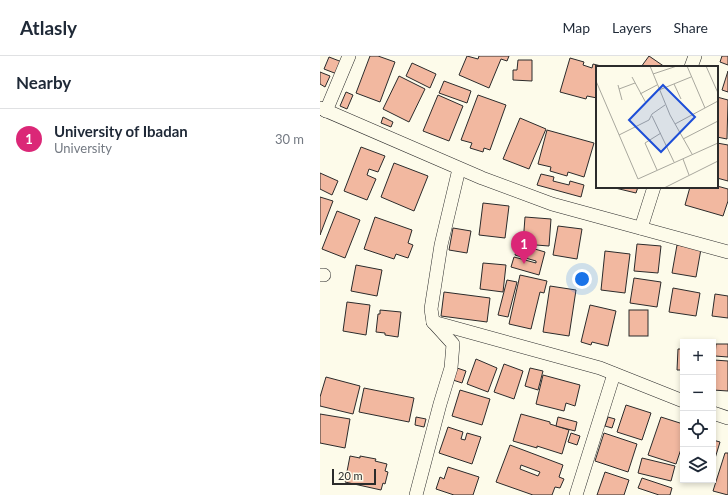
<!DOCTYPE html>
<html lang="en">
<head>
<meta charset="utf-8">
<style>
	:root { --surface:#fff; --page:#f2f2f3; --text:#1f2937; --muted:#747a83; --line:#e0e1e3; --accent:#db2777 }
	body { margin:0; font-family:Lato,sans-serif; background:var(--page); color:var(--text) }
	.controls { position:absolute; right:12px; bottom:12px; display:grid; overflow:hidden; border-radius:0px; box-shadow:0 2px 6px #0003 }
	.controls button { width:36px; height:36px; display:grid; place-items:center; padding:0; border:0; border-bottom:1px solid var(--line); background:var(--surface); color:var(--text); font:20px sans-serif }
	.scale { position:absolute; left:12px; bottom:10px; width:44px; box-sizing:border-box; padding-left:4px; border:2px solid #2b2b2b; border-top:0; font-size:11px; line-height:14px; white-space:nowrap; color:#2b2b2b; -webkit-text-stroke:3px #fdfbea; paint-order:stroke }
	.you { position:absolute; left:262px; top:223px; width:14px; height:14px; margin:-10px; border:3px solid #fff; border-radius:50%; background:#1a73e8; box-shadow:0 0 0 6px #1a73e833 }
	.badge { display:grid; place-items:center; width:26px; height:26px; border-radius:50%; background:var(--accent); color:#fff; font-size:13px; font-weight:700 }
	.pin { position:absolute; translate:-50% -33px; filter:drop-shadow(0 1px 2px #0008) }
	.pin::after { content:''; position:absolute; top:21px; width:14px; height:12px; background:inherit; clip-path:polygon(0 0,100% 0,50% 100%) }
	.list { margin:0; padding:0; list-style:none }
	h2 { display:flex; justify-content:space-between; align-items:center; height:52px; margin:0; padding:0 16px; font-size:17px }
	h2 small { font-size:13px; font-weight:400; color:var(--muted) }
	.list li { display:grid; grid-template-columns:26px 1fr auto; gap:12px; align-items:center; box-sizing:border-box; height:60px; padding:0 16px; border-top:1px solid var(--line) }
	.list b { display:block; font-size:15px; white-space:nowrap }
	.list p { margin:0; font-size:13px; white-space:nowrap; color:var(--muted) }
	.list em { font-size:13px; font-style:normal; color:var(--muted) }
	.icon { flex:none; width:22px; height:22px; fill:none; stroke:currentColor; stroke-width:2; stroke-linecap:round; stroke-linejoin:round }
	.map { position:relative; flex:none; width:408px; height:439px; overflow:hidden }
	header { display:flex; align-items:center; gap:24px; box-sizing:border-box; height:56px; padding:0 20px; background:var(--surface); border-bottom:1px solid var(--line) }
	header strong { font-size:19px }
	nav { display:flex; gap:22px; margin-inline-start:auto; font-size:14px }
	main { display:flex }
	aside { flex:1; background:var(--surface) }
	.map>svg:first-child { display:block }
	.building { fill:#f2b8a0; stroke:#2b2b2b; fill-rule:evenodd }
	.lines { fill:none; stroke-linecap:round; stroke-linejoin:round }
	.street-casing { stroke:#2b2b2b; stroke-width:14 }
	.street { stroke:#fdfbea; stroke-width:13 }
	.inset-road { fill:none; stroke:#a9a89e; stroke-width:1 }
	.view { fill:#1d4ed8; fill-opacity:0.15; stroke:#1d4ed8; stroke-width:2 }
	.inset-edge { fill:none; stroke:#2b2b2b; stroke-width:2 }
</style>
</head>
<body>
<header>
<strong>Atlasly</strong>
<nav><a>Map</a><a>Layers</a><a>Share</a></nav>
</header>
<main>
<aside>
<h2>Nearby<small></small></h2>
<ul class="list">
<li><span class="badge">1</span><div><b>University of Ibadan</b><p>University</p></div><em>30 m</em></li>
</ul>
</aside>
<div class="map">
<svg width="408" height="439" viewBox="0 0 408 439">
	<rect width="100%" height="100%" fill="#fdfbea"/>
	<g class="building">
		<path d="M50 0H58L75 6 60 46 36 37Z"/>
		<path d="M147 0 158 3 159 0H189L187 5 181 3 169 32 139 19Z"/>
		<path d="M329 0 345 11H321Z"/>
		<path d="M402 0H408V9L400 6Z"/>
		<path d="M9 1 22 6 17 18 4 13Z"/>
		<path d="M250 2 264 6 263 9 272 12 273 8 285 11H277V42L267 40 266 43 240 36Z"/>
		<path d="M198 4H212V25L193 24V14H197Z"/>
		<path d="M92 7 116 18 110 32 86 20Z"/>
		<path d="M408 15V36L402 34Z"/>
		<path d="M0 16 10 20 5 31 0 28Z"/>
		<path d="M79 20 105 33 89 66 63 53Z"/>
		<path d="M124 25 151 35 147 47 119 37Z"/>
		<path d="M26 36 33 39 27 53 20 50Z"/>
		<path d="M118 39 143 50 129 85 103 75Z"/>
		<path d="M158 39 186 49 170 94 164 92 163 96 150 92 152 87 141 84Z"/>
		<path d="M397 41 408 44 407 83 397 81Z"/>
		<path d="M63 61 73 66 71 71 61 67Z"/>
		<path d="M200 62 226 73 209 113 183 103Z"/>
		<path d="M227 74 274 87 264 121 248 116 247 120 230 115 231 111 218 108Z"/>
		<path d="M397 87 408 89V125L397 122Z"/>
		<path d="M41 91 65 100 58 116 49 113 47 119 56 123 47 144 24 135Z"/>
		<path d="M74 107 108 120 94 155 61 141Z"/>
		<path d="M0 117 18 125 12 139 0 133Z"/>
		<path d="M221 118 234 121 233 125 249 129 250 125 264 129 261 141 217 129Z"/>
		<path d="M397 130 408 133V145L403 160 365 149 370 131H397Z"/>
		<path d="M291 131H318L316 137Z"/>
		<path d="M0 141 13 145 0 179Z"/>
		<path d="M163 147 189 150 185 182 159 179Z"/>
		<path d="M17 155 40 164 25 202 2 193Z"/>
		<path d="M55 161 92 174 88 187 93 189 88 202 76 198 74 203 44 193Z"/>
		<path d="M205 161 231 163 229 190 203 188Z"/>
		<path d="M238 170 262 173 257 203 233 199Z"/>
		<path d="M133 172 151 175 147 197 129 194Z"/>
		<path d="M198 188 225 196 219 219 191 211 194 201 216 207V205L195 199Z"/>
		<path d="M317 188 341 190 338 217 314 215Z"/>
		<path d="M357 189 381 193 376 221 352 217Z"/>
		<path d="M285 195 310 198 305 237 281 234Z"/>
		<path d="M163 207 186 209 183 236 160 233Z"/>
		<path d="M36 209 62 214 57 240 31 235Z"/>
		<path d="M200 219 227 225 224 237 220 236 211 273 189 268Z"/>
		<path d="M314 222 341 226 337 251 310 247Z"/>
		<path d="M187 224 197 226 188 261 178 259Z"/>
		<path d="M230 230 256 234 249 280 223 276Z"/>
		<path d="M353 232 380 237 376 260 349 256Z"/>
		<path d="M124 236 170 242 167 266 121 260Z"/>
		<path d="M395 238 408 240V262L392 260Z"/>
		<path d="M27 246 50 249 46 279 23 275Z"/>
		<path d="M270 249 296 255 288 290 272 286 271 289 261 286Z"/>
		<path d="M60 254 81 256 78 281 65 279V277L56 276 58 258H60Z"/>
		<rect x="309" y="254" width="19" height="26"/>
		<path d="M396 288H408V301L395 300Z"/>
		<path d="M358 293H363V314H357Z"/>
		<path d="M156 303 177 312 168 336 147 328Z"/>
		<path d="M394 304 408 305V335L393 334Z"/>
		<path d="M184 308 203 315 194 343 174 336Z"/>
		<path d="M137 312 146 315 142 327 133 324Z"/>
		<path d="M210 312 223 315 218 334 205 330Z"/>
		<path d="M223 319 260 329 255 350 246 347 244 355 216 348Z"/>
		<path d="M6 321 40 330 33 358 0 350V341Z"/>
		<path d="M44 332 94 342 89 366 39 356Z"/>
		<path d="M140 334 170 343 162 369 132 360Z"/>
		<path d="M306 349 331 357 322 384 297 376Z"/>
		<path d="M0 358 30 363 25 392 0 387Z"/>
		<path d="M201 358 230 366V368L249 374 242 398 217 390V392L193 385Z"/>
		<path d="M96 361 106 363 104 371 95 369Z"/>
		<path d="M238 361 257 366 255 375 236 370Z"/>
		<path d="M288 361 295 363 292 372 285 370Z"/>
		<path d="M341 361 363 368V387L356 408 328 399Z"/>
		<path d="M128 371 143 376 141 383 145 384 147 377 161 381 152 408 119 397Z"/>
		<path d="M251 377 260 380 257 389 248 386Z"/>
		<path d="M284 377 317 388 308 416 275 405Z"/>
		<path d="M393 384 400 386 393 409Z"/>
		<path d="M190 389 243 409 239 421 244 423 240 432 235 431 232 439H213L176 426ZM201 409 220 416 218 420 200 413Z"/>
		<path d="M405 397H408V439L393 435Z"/>
		<path d="M30 400 40 402V400L56 403 55 405 67 408 65 415 68 416 65 428 63 427 61 434 25 426Z"/>
		<path d="M322 402 355 410 351 425 318 417Z"/>
		<path d="M128 411 159 421 153 439H134L116 433 120 421 124 423Z"/>
		<path d="M285 416 309 424 304 439H277Z"/>
		<path d="M322 422 352 432 350 439H339L318 432Z"/>
	</g>
	<g class="lines">
		<g class="street-casing">
			<g id="street">
				<path d="M371 11 375 0"/>
				<path d="M0 52 162 122 232 148 408 196"/>
				<path d="M6 55 29 0"/>
				<path d="M321 172 334 131"/>
				<path d="M0 219H4"/>
				<path d="M113 266 280 312 363 345"/>
				<path d="M393 357 408 362"/>
				<path d="M96 439 120 348 131 312 133 288 113 266 111 253 121 189 139 113"/>
				<path d="M256 439 294 318"/>
			</g>
		</g>
		<use href="#street" class="street"/>
	</g>
	<g transform="translate(276 10)">
		<rect width="122" height="122" fill="#fdfbea"/>
		<path class="inset-road" d="M54 0 74 49 96 88M91 0 109 42M110 0 122 27M57 8 81 0M36 11 50 37M0 15 42 113 122 77M78 18 85 33M22 19 26 34M23 23 39 17M63 24 95 11M44 28 61 19M56 50 78 96M79 58 122 35M23 69 53 54 56 48 69 39M87 73 122 55M87 93 93 109M61 104 49 77 65 67M68 122 122 95"/>
		<path class="view" d="M67 19 99 51 65 86 33 54Z"/>
		<rect width="122" height="122" class="inset-edge"/>
	</g>
</svg>
<div class="controls">
<button>+</button>
<button>−</button>
<button><svg class="icon" aria-label="locate" viewBox="0 0 24 24"><circle cx="12" cy="12" r="6"/><path d="M12 2v4M12 18v4M2 12h4M18 12h4"/></svg></button>
<button><svg class="icon" aria-label="layers" viewBox="0 0 24 24"><path d="M12 4l9 5-9 5-9-5zM3 14l9 5 9-5"/></svg></button>
</div>
<div class="scale">20 m</div>
<div class="you"></div>
<div class="pin badge" style="left:204px;top:208px">1</div>
</div>
</main>
</body>
</html>
